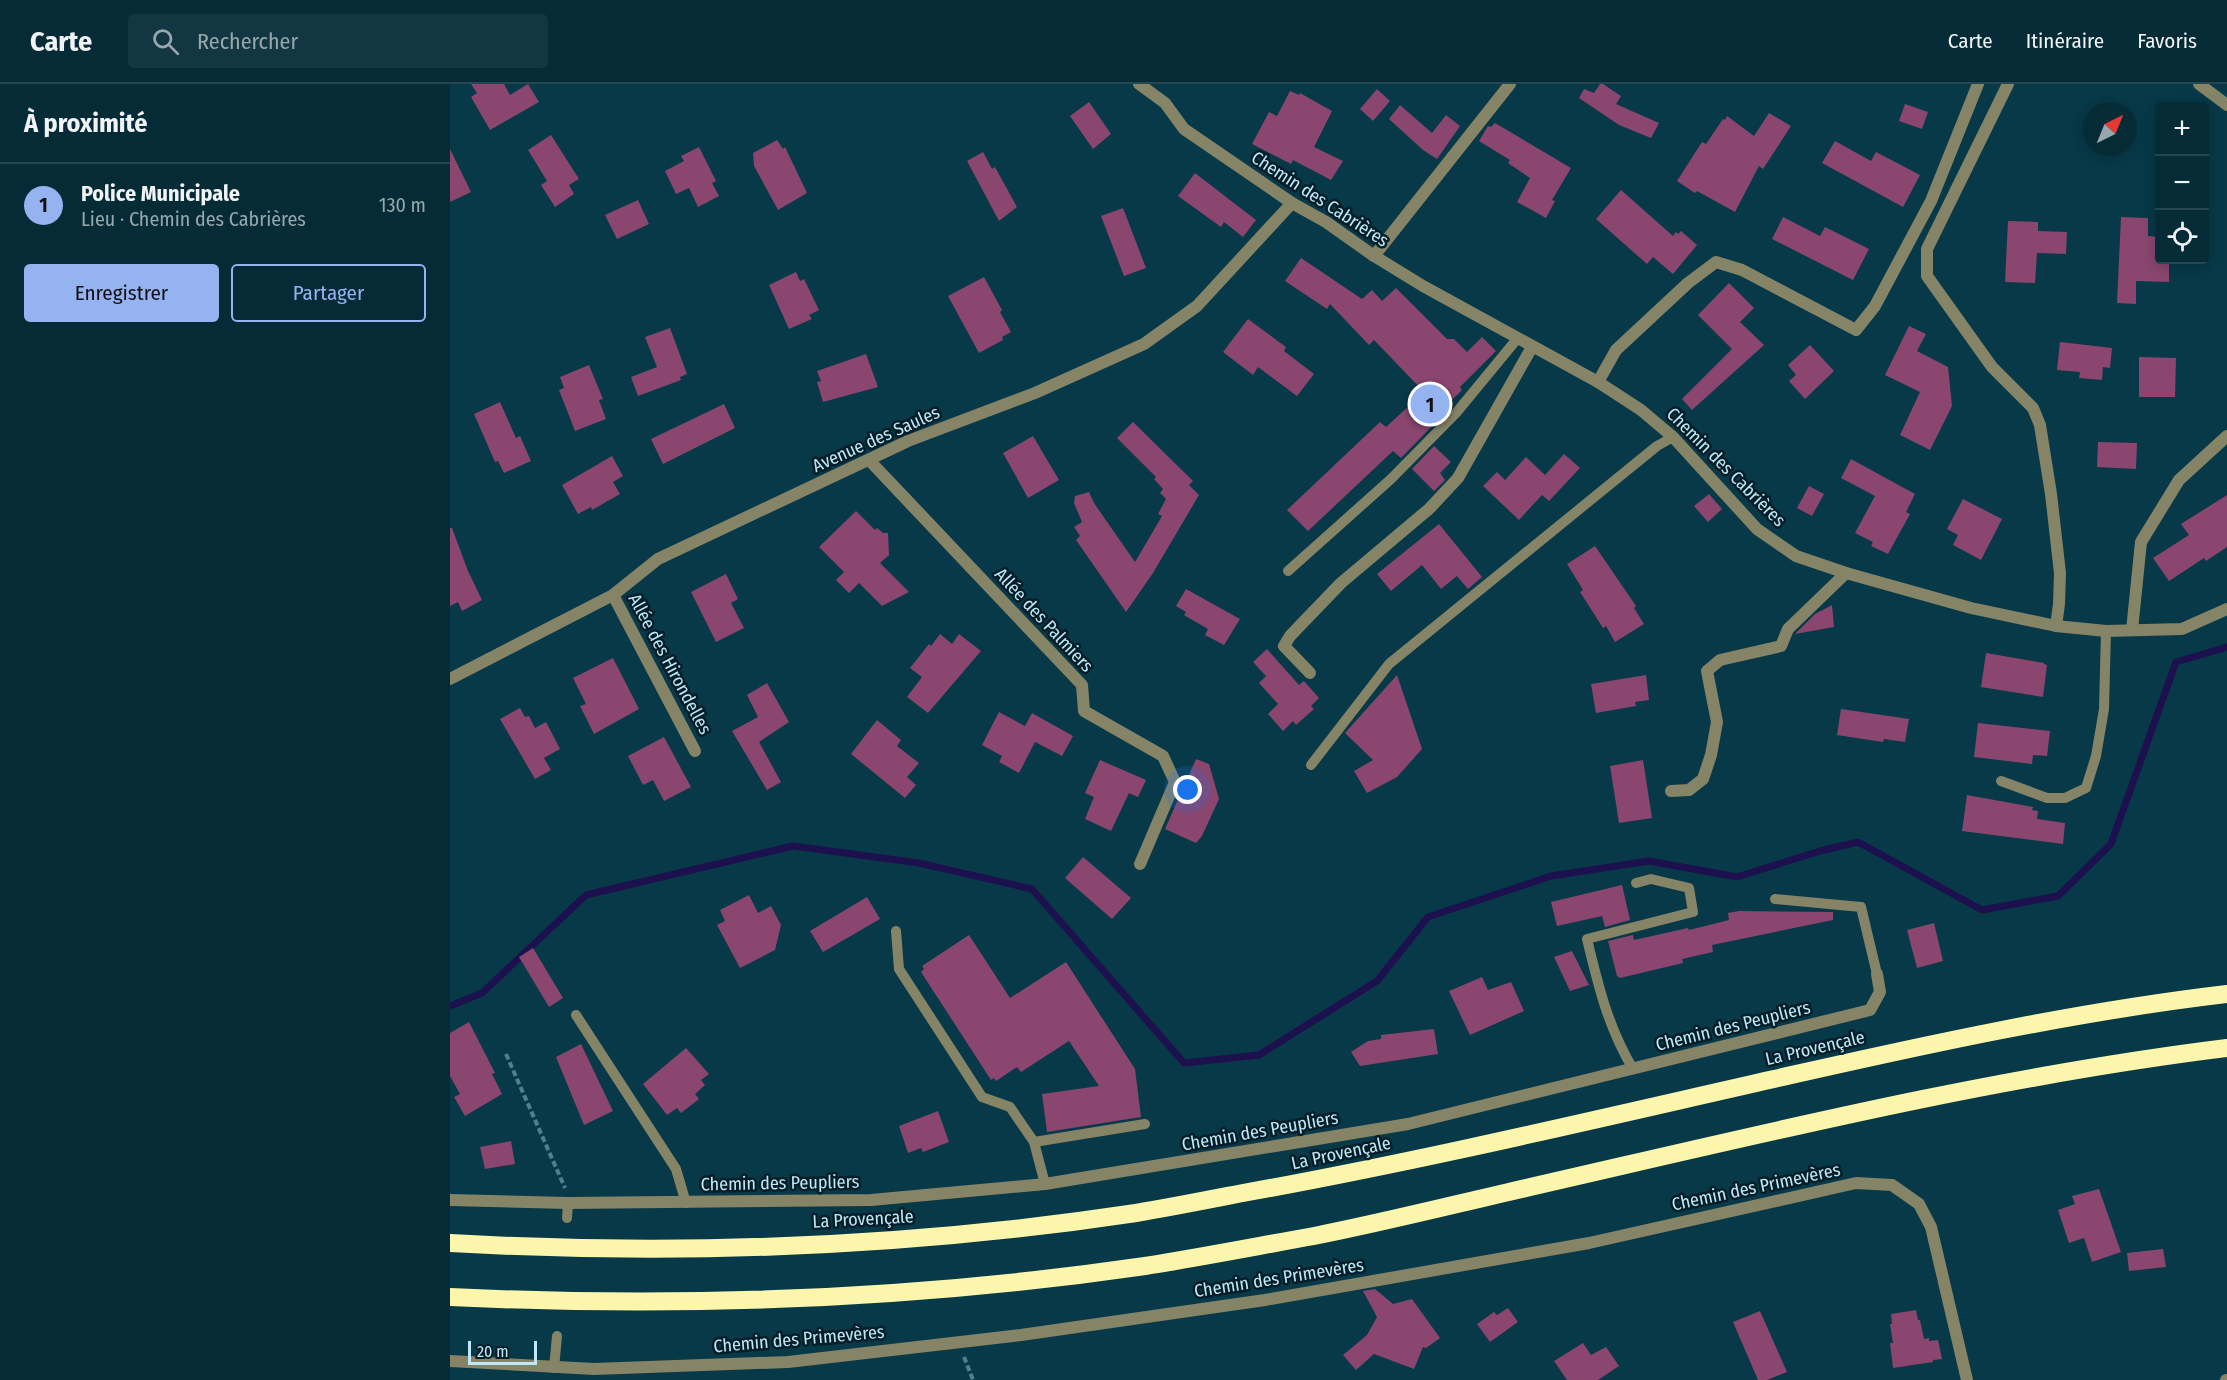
<!DOCTYPE html>
<html lang="fr">
<head>
<meta charset="utf-8">
<style>
	:root { --surface:#052b36; --page:#133742; --text:#f1f3f6; --muted:#97a7ad; --line:#264751; --accent:#95b2f1 }
	body { margin:0; font-family:"Fira Sans Condensed",sans-serif; background:var(--page); color:var(--text) }
	.controls { position:absolute; right:18px; top:18px; display:grid; overflow:hidden; border-radius:6px; box-shadow:0 3px 15px #0003 }
	.controls button { width:54px; height:54px; display:grid; place-items:center; padding:0; border:0; border-bottom:2px solid var(--line); background:var(--surface); color:var(--text); font:30px sans-serif }
	.compass { position:absolute; left:1633px; top:18px; width:54px; height:54px; border-radius:50%; background:var(--surface); box-shadow:0 3px 15px #0003; rotate:43deg }
	.scale { position:absolute; left:18px; bottom:15px; width:69px; box-sizing:border-box; padding-left:6px; border:3px solid #bfe7f7; border-top:0; font-size:16px; line-height:21px; white-space:nowrap; color:#bfe7f7; -webkit-text-stroke:4px #031e28; paint-order:stroke }
	.you { position:absolute; left:738px; top:706px; width:21px; height:21px; margin:-15px; border:4px solid #fff; border-radius:50%; background:#1a73e8; box-shadow:0 0 0 9px #1a73e833 }
	.badge { display:grid; place-items:center; width:39px; height:39px; border-radius:50%; background:var(--accent); color:#111; font-size:20px; font-weight:700 }
	.pin { position:absolute; translate:-50% -50%; border:3px solid #fff; box-shadow:0 2px 6px #0006 }
	.list { margin:0; padding:0; list-style:none }
	h2 { display:flex; justify-content:space-between; align-items:center; height:78px; margin:0; padding:0 24px; font-size:26px }
	h2 small { font-size:20px; font-weight:400; color:var(--muted) }
	.list li { display:grid; grid-template-columns:39px 1fr auto; gap:18px; align-items:center; box-sizing:border-box; height:84px; padding:0 24px; border-top:2px solid var(--line) }
	.list b { display:block; font-size:22px; white-space:nowrap }
	.list p { margin:0; font-size:20px; white-space:nowrap; color:var(--muted) }
	.list em { font-size:20px; font-style:normal; color:var(--muted) }
	.actions { display:flex; gap:12px; padding:18px 24px }
	.actions a { flex:1; padding:14px 0; border:2px solid var(--accent); border-radius:6px; text-align:center; font-size:21px; color:var(--accent) }
	.actions .main { background:var(--accent); color:#111 }
	.icon { flex:none; width:33px; height:33px; fill:none; stroke:currentColor; stroke-width:2; stroke-linecap:round; stroke-linejoin:round }
	.map { position:relative; flex:none; width:1777px; height:1296px; overflow:hidden }
	header { display:flex; align-items:center; gap:36px; box-sizing:border-box; height:84px; padding:0 30px; background:var(--surface); border-bottom:2px solid var(--line) }
	header strong { font-size:28px }
	nav { display:flex; gap:33px; margin-inline-start:auto; font-size:21px }
	.search { width:420px; height:54px; background:var(--page); display:flex; align-items:center; gap:15px; box-sizing:border-box; padding:0 21px; border-radius:6px; color:var(--muted); font-size:22px }
	main { display:flex }
	aside { flex:1; background:var(--surface) }
	.map>svg:first-child { display:block }
	.lines { fill:none; stroke-linecap:round; stroke-linejoin:round }
	.stream { stroke:#1d104e; stroke-width:7 }
	.building { fill:#8a466f }
	.path { stroke:#517f8e; stroke-width:4; stroke-dasharray:6 3; stroke-linecap:butt }
	.lane { stroke:#868467; stroke-width:10 }
	.street { stroke:#868467; stroke-width:12 }
	.highway { stroke:#fbf6ab; stroke-width:18 }
	.labels { text-anchor:middle; dominant-baseline:central; stroke-width:5; stroke-linejoin:round; paint-order:stroke }
	.street-label { font-size:18px; fill:#bfe7f7; stroke:#031e28 }
</style>
</head>
<body>
<header>
<strong>Carte</strong>
<div class="search"><svg class="icon" aria-label="search" viewBox="0 0 24 24"><circle cx="10" cy="10" r="6"/><path d="M15 15l6 6"/></svg>Rechercher</div>
<nav><a>Carte</a><a>Itinéraire</a><a>Favoris</a></nav>
</header>
<main>
<aside>
<h2>À proximité<small></small></h2>
<ul class="list">
<li><span class="badge">1</span><div><b>Police Municipale</b><p>Lieu · Chemin des Cabrières</p></div><em>130 m</em></li>
</ul>
<div class="actions"><a class="main">Enregistrer</a><a>Partager</a></div>
</aside>
<div class="map">
<svg width="1777" height="1296" viewBox="0 0 1777 1296">
	<rect width="100%" height="100%" fill="#073948"/>
	<g class="lines">
		<path class="stream" d="M0 922 32 909 136 811 343 762 469 779 582 805 734 979 809 971 927 897 978 833 1101 792 1199 777 1287 793 1370 767 1408 758 1532 826 1608 812 1661 760 1726 578 1777 563"/>
	</g>
	<g class="building">
		<path d="M21 0H54L60 11 78 0 89 18 40 46 21 13 27 9Z"/>
		<path d="M1150 0H1153L1171 12 1166 20 1209 39 1201 54 1169 41 1129 14 1134 5 1144 9Z"/>
		<path d="M927 5 940 17 923 37 910 25Z"/>
		<path d="M840 7 849 11 850 9 882 27 864 63 893 77 881 96 843 76 841 80 802 60 819 28 827 32Z"/>
		<path d="M639 18 661 50 643 65 620 32Z"/>
		<path d="M1455 20 1478 28 1472 45 1449 37Z"/>
		<path d="M950 21 982 49 996 31 1010 42 987 75 973 66 939 35Z"/>
		<path d="M1319 29 1341 42 1313 85 1309 82 1285 128 1247 107 1245 109 1227 97 1252 58 1256 60 1273 35 1275 36 1277 32 1304 52Z"/>
		<path d="M1045 39 1121 84 1102 116 1105 117 1096 134 1067 118 1080 94 1058 79 1060 76 1029 57 1038 42 1041 43Z"/>
		<path d="M101 51 129 95 119 101 124 110 105 123 91 101 97 97 78 66Z"/>
		<path d="M327 56 333 65 335 63 357 109 328 126 304 82 303 69Z"/>
		<path d="M1385 57 1421 77 1426 68 1470 91 1453 123 1372 79Z"/>
		<path d="M249 63 266 97 262 99 269 112 248 123 239 104 226 110 215 87 234 77 231 72Z"/>
		<path d="M0 65 21 108 0 118Z"/>
		<path d="M533 68 542 85 545 83 567 123 549 137 517 77Z"/>
		<path d="M745 89 806 136 793 153 774 138 771 143 728 112Z"/>
		<path d="M1171 106 1223 152 1226 148 1228 150 1231 147 1247 161 1223 190 1203 173 1197 180 1146 135Z"/>
		<path d="M188 116 199 140 167 155 155 131Z"/>
		<path d="M673 124 696 184 674 192 651 132Z"/>
		<path d="M1333 133 1370 152 1375 143 1419 165 1403 196 1322 155Z"/>
		<path d="M1671 133 1698 134V152L1710 153V176H1719V198L1686 197V220L1667 219Z"/>
		<path d="M1558 137 1588 138V147L1617 148 1616 170 1587 169 1585 199 1555 198Z"/>
		<path d="M851 174 912 215 922 206 932 217 946 204 997 255H1004L1017 268 1032 253 1046 267 1010 303 1012 306 986 332 989 335 951 374 943 367 858 447 837 426 930 338 936 343 974 308 924 256 919 261 880 220 877 225 835 197Z"/>
		<path d="M346 188 350 197 354 195 369 226 359 231 362 235 339 245 319 201Z"/>
		<path d="M534 193 552 226 550 228 561 248 552 253 553 256 529 269 498 212Z"/>
		<path d="M1279 199 1304 224 1290 238 1314 261 1242 326 1232 315 1282 265 1248 231Z"/>
		<path d="M798 235 836 263 834 267 864 290 847 312 808 283 803 291 773 268Z"/>
		<path d="M1459 242 1476 250 1467 267 1498 283 1502 322 1480 366 1450 351 1470 308 1435 291Z"/>
		<path d="M220 244 237 290 230 293 231 296 188 312 181 293 207 283 195 253Z"/>
		<path d="M1610 258 1662 264 1660 284 1653 283 1652 296 1629 294 1630 288 1607 286Z"/>
		<path d="M1360 261 1384 287 1355 315 1339 297 1346 291 1338 281Z"/>
		<path d="M416 270 428 303 373 318 367 298 371 297 367 287Z"/>
		<path d="M1689 273 1726 274 1725 313H1689Z"/>
		<path d="M139 281 153 315 149 316 156 335 125 347 109 306 114 304 110 293Z"/>
		<path d="M50 318 66 354 70 352 81 377 54 389 48 377 45 378 24 330Z"/>
		<path d="M274 320 285 344 213 380 201 355Z"/>
		<path d="M683 338 743 397 739 401 749 411 703 489 676 528 626 456 630 452 624 443 632 438 624 419 625 412 639 408 644 419 685 478 712 432 708 430 716 415 710 409 713 405 704 395 706 393 667 354Z"/>
		<path d="M583 352 609 396 578 414 553 369Z"/>
		<path d="M1648 358 1687 359 1686 385 1647 383Z"/>
		<path d="M984 362 1001 378 990 389 995 396 984 407 962 385Z"/>
		<path d="M1114 370 1130 384 1099 417 1092 411 1069 436 1033 402 1047 388 1055 396 1076 373 1095 391Z"/>
		<path d="M162 372 173 392 163 398 170 410 142 426 141 423 128 430 112 401Z"/>
		<path d="M1401 375 1465 410 1456 428 1460 430 1438 470 1421 462 1423 458 1405 449 1425 412 1391 394Z"/>
		<path d="M1359 402 1374 410 1362 432 1347 424Z"/>
		<path d="M1259 410 1272 425 1258 438 1244 422Z"/>
		<path d="M1777 411V463L1756 477 1754 474 1719 497 1703 474 1739 451 1731 440Z"/>
		<path d="M1513 415 1552 435 1531 476 1503 461 1508 451 1497 445Z"/>
		<path d="M406 427 425 446 427 444 433 449H438L439 471 430 479 459 508 432 522 409 499 399 509 386 496 394 488 369 463Z"/>
		<path d="M989 440 1032 493 1018 505 1007 492 991 505 972 481 941 507 927 490Z"/>
		<path d="M0 444H2L18 487 32 516 12 527 8 518 0 522Z"/>
		<path d="M1145 462 1186 522 1184 524 1194 540 1165 558 1156 542 1153 544 1130 508 1133 506 1117 480Z"/>
		<path d="M276 490 288 515 281 519 294 544 266 558 241 508Z"/>
		<path d="M736 505 790 535 774 561 755 551 758 545 734 531 736 528 726 522Z"/>
		<path d="M1382 521 1384 543 1345 550 1365 530Z"/>
		<path d="M490 550 502 560 509 550 531 567 478 629 457 613 472 593 460 584 479 560 481 562Z"/>
		<path d="M817 565 849 601 854 597 869 614 861 622 864 625 846 641 843 637 833 647 818 630 828 620 809 599 816 592 803 578Z"/>
		<path d="M1536 569 1594 579V580L1597 581 1593 613 1531 603Z"/>
		<path d="M163 574 189 625 144 650 130 622 136 620 123 594Z"/>
		<path d="M947 591 972 665 947 693 917 709 904 687 923 676 895 649Z"/>
		<path d="M1196 591 1199 616 1185 618 1186 622 1146 629 1141 600Z"/>
		<path d="M317 599 339 638 309 658 331 698 317 706 282 647 308 633 297 611Z"/>
		<path d="M70 624 75 633 79 632 85 644 96 638 110 665 94 674 101 686 85 695 50 635Z"/>
		<path d="M1391 625 1459 635 1455 658 1434 655 1433 658 1387 651Z"/>
		<path d="M549 628 575 642 582 629 623 652 612 672 585 658 569 689 549 678 552 672 532 661Z"/>
		<path d="M427 636 451 656 447 662 469 679 457 693 466 701 455 714 401 670Z"/>
		<path d="M1528 639 1600 647 1597 672 1583 671 1582 680 1524 673Z"/>
		<path d="M214 653 241 703 214 717 203 696 193 701 178 672Z"/>
		<path d="M746 675 759 680 769 715 752 752 746 759 715 745Z"/>
		<path d="M650 676 696 696 688 713 679 709 661 747 635 735 644 713 635 709Z"/>
		<path d="M1193 676 1202 734 1169 739 1160 682Z"/>
		<path d="M1517 711 1583 723 1582 726 1588 727 1587 735 1615 739 1613 760 1512 747Z"/>
		<path d="M633 773 681 814 662 835 615 794Z"/>
		<path d="M1172 801 1180 836 1155 843 1152 832 1107 842 1101 818Z"/>
		<path d="M299 811 308 829 321 822 331 841 325 866 290 884 267 841 275 837 270 826Z"/>
		<path d="M417 813 430 835 373 868 360 847Z"/>
		<path d="M1289 827 1383 828V836L1262 861 1263 868 1232 875 1233 879 1170 894 1167 892 1158 857 1183 851 1184 856 1238 844 1239 846 1279 836 1278 829Z"/>
		<path d="M1484 839 1493 877 1467 884 1457 846Z"/>
		<path d="M519 851 560 914 616 878 685 985 691 1033 597 1048 592 1010 649 1002 619 957 571 988 567 983 546 997 544 994 541 996 471 888 474 885 472 882Z"/>
		<path d="M83 864 113 914 99 923 69 873Z"/>
		<path d="M1122 867 1139 901 1120 907 1104 873Z"/>
		<path d="M1032 893 1038 906 1061 898 1074 927 1020 951 999 907Z"/>
		<path d="M19 938 45 989 42 990 52 1010 15 1032 4 1013 10 1010 0 992V949Z"/>
		<path d="M984 945 988 970 910 982 901 968 918 957 931 955V951Z"/>
		<path d="M131 960 163 1027 134 1041 106 973Z"/>
		<path d="M236 964 259 990 251 996 255 1001 245 1010 249 1015 231 1029 227 1024 217 1031 193 1000Z"/>
		<path d="M488 1027 499 1058 473 1068 471 1064 458 1069 449 1042Z"/>
		<path d="M61 1057 65 1080 35 1085 30 1063Z"/>
		<path d="M1649 1105 1671 1168 1642 1178 1634 1154 1619 1159 1608 1126 1625 1120 1622 1112Z"/>
		<path d="M1713 1165 1716 1183 1679 1187 1677 1169Z"/>
		<path d="M925 1205 943 1220 962 1215 990 1254 976 1264 973 1263 964 1285 924 1270 906 1286 893 1271 917 1251 927 1233 913 1207Z"/>
		<path d="M1058 1224 1068 1238 1040 1258 1027 1240 1044 1228 1047 1231Z"/>
		<path d="M1466 1226 1468 1236H1470L1474 1255 1479 1254V1257L1488 1256 1492 1275 1483 1276V1278L1443 1284 1440 1259H1443L1440 1240H1442L1441 1230Z"/>
		<path d="M1310 1227 1337 1288 1317 1296H1308L1283 1238Z"/>
		<path d="M1133 1259 1141 1271 1156 1263 1169 1282 1148 1296H1117L1104 1277Z"/>
	</g>
	<g class="lines">
		<g class="path">
			<path d="M56 970 115 1104"/>
			<path d="M514 1273 523 1296"/>
		</g>
		<g class="lane">
			<path d="M838 487 941 395 1006 329 1067 255"/>
			<path d="M861 681 939 580 1207 362 1223 353"/>
			<path d="M1551 697 1597 714H1615L1636 704 1646 672 1654 625 1656 547"/>
			<path d="M1325 815 1411 823 1427 890"/>
			<path d="M446 847 449 885 532 1013 560 1023 584 1058 595 1100"/>
			<path d="M126 931 226 1085 236 1119"/>
			<path d="M1183 985C1158 943 1148 901 1137 855L1243 828 1239 804 1201 795 1186 799"/>
			<path d="M584 1058 695 1040"/>
			<path d="M117 1134 118 1119"/>
			<path d="M104 1284 107 1252"/>
		</g>
		<g class="street">
			<path d="M689 0 715 19 734 45 842 119 876 138 924 172 973 202 1148 298 1191 326 1223 353 1307 445 1346 472 1396 489 1521 524 1606 542 1656 547 1732 545 1777 525"/>
			<path d="M1558 0 1477 165V192L1542 283 1583 324 1590 341 1601 410 1610 489 1609 520 1606 542"/>
			<path d="M1749 0 1777 21"/>
			<path d="M924 172 1060 0"/>
			<path d="M1148 298 1166 266 1238 199 1266 178 1292 186 1406 246 1425 222 1481 117 1528 0"/>
			<path d="M419 376 632 601 634 627 713 672 725 698 690 780"/>
			<path d="M163 511 245 667"/>
			<path d="M1682 546 1691 458 1729 396 1777 352"/>
			<path d="M860 589 834 562 840 552 891 499 979 425 1008 394 1082 263"/>
			<path d="M0 595 163 511 208 475 458 357 585 309 694 260 747 222 842 119"/>
			<path d="M1221 707 1239 706 1253 695 1261 671 1267 638 1257 587 1270 576 1331 562 1338 545 1396 489"/>
			<path d="M0 1116 118 1119 421 1116 595 1100 958 1040 1420 926 1430 908 1427 890"/>
			<path d="M0 1277 144 1285 338 1278 571 1251 815 1216 1139 1159 1406 1099 1442 1101 1469 1120 1481 1143 1517 1296"/>
			<path d="M1776 1296H1777"/>
		</g>
		<g class="highway">
			<path d="M0 1159C228 1172 460 1163 686 1129 722 1123 757 1116 793 1109 971 1077 1147 1035 1324 995 1474 961 1624 928 1777 910"/>
			<path d="M0 1213C230 1224 468 1215 695 1182 752 1173 808 1162 864 1152 935 1138 1006 1120 1076 1104 1308 1051 1541 993 1777 964"/>
		</g>
	</g>
	<g class="labels">
		<g class="street-label">
			<text transform="translate(870 115) rotate(33)">Chemin des Cabrières</text>
			<text transform="translate(426 355) rotate(-24)">Avenue des Saules</text>
			<text transform="translate(1276 383) rotate(45)">Chemin des Cabrières</text>
			<text transform="translate(594 536) rotate(47)">Allée des Palmiers</text>
			<text transform="translate(220 580) rotate(62)">Allée des Hirondelles</text>
			<text transform="translate(1283 942) rotate(-14)">Chemin des Peupliers</text>
			<text transform="translate(1365 964) rotate(-13)">La Provençale</text>
			<text transform="translate(810 1047) rotate(-10)">Chemin des Peupliers</text>
			<text transform="translate(891 1069) rotate(-12)">La Provençale</text>
			<text transform="translate(330 1099) rotate(-1)">Chemin des Peupliers</text>
			<text transform="translate(1306 1103) rotate(-12)">Chemin des Primevères</text>
			<text transform="translate(413 1135) rotate(-3)">La Provençale</text>
			<text transform="translate(829 1194) rotate(-9)">Chemin des Primevères</text>
			<text transform="translate(349 1255) rotate(-5)">Chemin des Primevères</text>
		</g>
	</g>
</svg>
<div class="controls">
<button>+</button>
<button>−</button>
<button><svg class="icon" aria-label="locate" viewBox="0 0 24 24"><circle cx="12" cy="12" r="6"/><path d="M12 2v4M12 18v4M2 12h4M18 12h4"/></svg></button>
</div>
<svg class="compass" viewBox="-18 -18 36 36"><path d="M0-13l5 13h-10z" fill="#e53935"/><path d="M0 13l5-13h-10z" fill="#97a7ad"/></svg>
<div class="scale">20 m</div>
<div class="you"></div>
<div class="pin badge" style="left:980px;top:320px">1</div>
</div>
</main>
</body>
</html>
